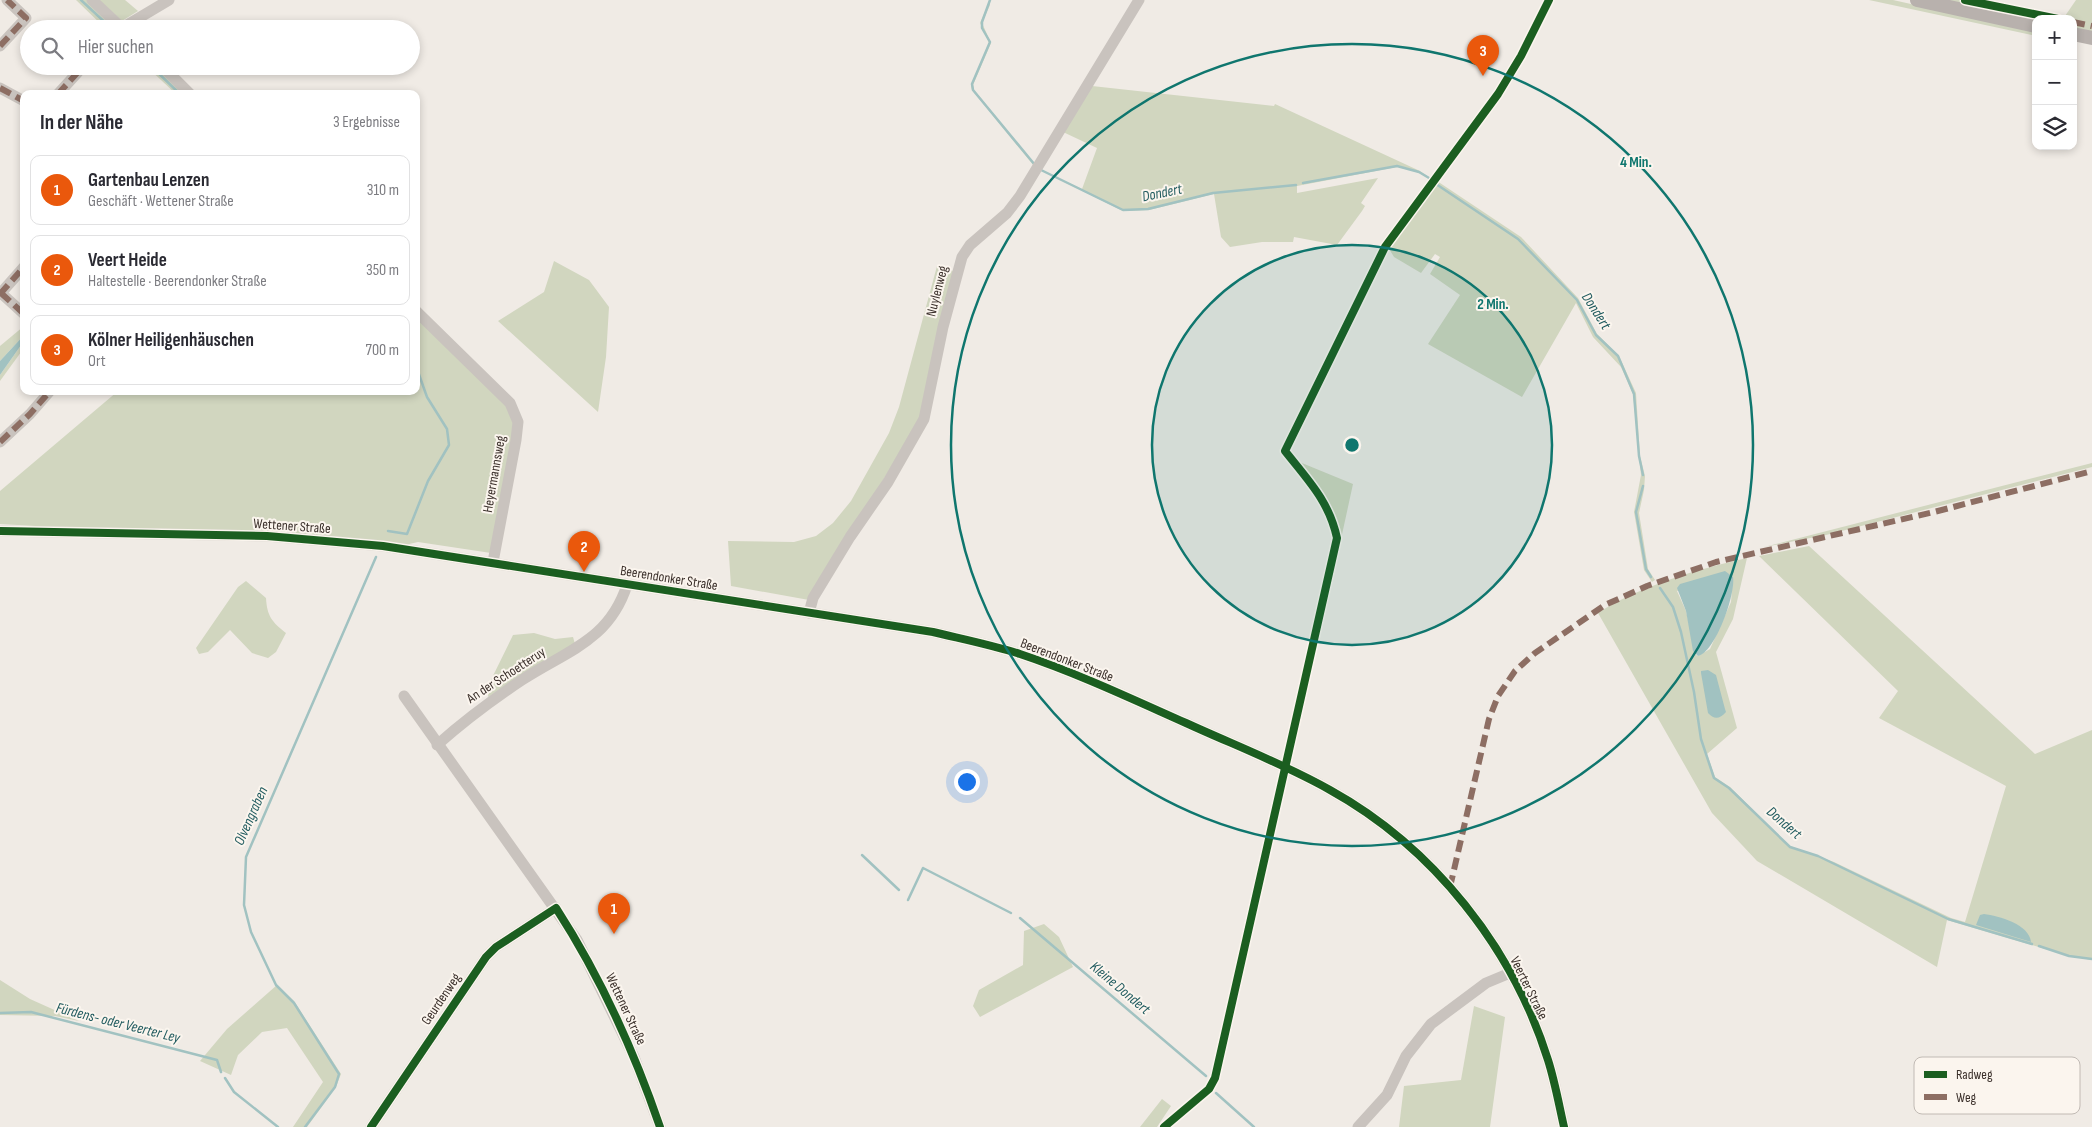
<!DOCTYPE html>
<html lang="de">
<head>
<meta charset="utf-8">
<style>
	:root { --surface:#fff; --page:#f2f2f3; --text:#2b2b33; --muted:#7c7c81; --line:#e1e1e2; --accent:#ea580c }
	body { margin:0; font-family:"Sofia Sans Condensed",sans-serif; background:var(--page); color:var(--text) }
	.controls { position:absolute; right:15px; top:15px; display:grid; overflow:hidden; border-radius:10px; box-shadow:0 2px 8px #0003 }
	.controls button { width:45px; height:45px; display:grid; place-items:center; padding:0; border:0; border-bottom:1px solid var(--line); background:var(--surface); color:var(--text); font:25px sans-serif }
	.you { position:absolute; left:966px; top:781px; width:18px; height:18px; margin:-12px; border:4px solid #fff; border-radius:50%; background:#1a73e8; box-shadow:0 0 0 8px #1a73e833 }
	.badge { display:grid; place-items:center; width:32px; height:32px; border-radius:50%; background:var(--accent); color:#fff; font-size:16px; font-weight:700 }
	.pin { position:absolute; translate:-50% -41px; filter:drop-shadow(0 1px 2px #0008) }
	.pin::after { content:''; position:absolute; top:26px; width:18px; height:15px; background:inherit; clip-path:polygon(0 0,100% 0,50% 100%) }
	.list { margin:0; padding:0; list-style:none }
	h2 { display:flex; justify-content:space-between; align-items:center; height:65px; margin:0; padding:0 20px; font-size:21px }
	h2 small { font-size:16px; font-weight:400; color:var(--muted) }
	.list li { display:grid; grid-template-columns:32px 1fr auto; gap:15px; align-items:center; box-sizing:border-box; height:70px; margin:0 10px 10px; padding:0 10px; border:1px solid var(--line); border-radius:10px }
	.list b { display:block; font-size:19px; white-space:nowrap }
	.list p { margin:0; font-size:16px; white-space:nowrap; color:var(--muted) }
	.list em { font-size:16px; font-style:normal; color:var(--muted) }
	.icon { flex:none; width:28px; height:28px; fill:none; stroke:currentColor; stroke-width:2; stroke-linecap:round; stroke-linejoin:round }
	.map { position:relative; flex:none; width:2092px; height:1127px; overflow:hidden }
	.search { position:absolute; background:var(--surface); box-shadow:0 2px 8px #0003; left:20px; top:20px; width:400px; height:55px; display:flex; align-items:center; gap:12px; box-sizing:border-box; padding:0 18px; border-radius:28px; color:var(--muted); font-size:19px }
	.panel { position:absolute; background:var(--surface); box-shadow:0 2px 8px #0003; left:20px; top:90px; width:400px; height:305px; border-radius:10px }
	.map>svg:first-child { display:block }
	.green { fill:#d1d6bf; fill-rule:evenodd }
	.water { fill:#a1c2c1 }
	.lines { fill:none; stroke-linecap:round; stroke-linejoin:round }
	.stream { stroke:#a1c2c1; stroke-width:2.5 }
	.minor { stroke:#c9c3be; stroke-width:11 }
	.major { stroke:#b8b1ad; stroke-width:14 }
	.quiet { stroke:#8d6e63; stroke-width:6; stroke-dasharray:12 6; stroke-linecap:butt }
	.cycleway-casing { stroke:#fbf5ee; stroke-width:11 }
	.cycleway { stroke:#1b5e20; stroke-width:8 }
	.ring { fill:none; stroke:#0f766e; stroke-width:2.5 }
	.labels { text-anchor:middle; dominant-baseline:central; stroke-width:4; stroke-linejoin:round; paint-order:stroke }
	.street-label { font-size:14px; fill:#3b302b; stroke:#fbf5ee }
	.water-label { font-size:15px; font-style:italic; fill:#1f5a5e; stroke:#fbf5ee }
	.key { fill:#fbf5ee; stroke:#c1bab4; stroke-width:1 }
	.key-label { font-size:14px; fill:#3b302b }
	.centre { fill:#0f766e; stroke:#fbf5ee; stroke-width:2.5 }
	.ring-label { font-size:15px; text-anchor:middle; font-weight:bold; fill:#0f766e; stroke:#fbf5ee; stroke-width:4; stroke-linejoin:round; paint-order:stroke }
</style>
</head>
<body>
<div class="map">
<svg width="2092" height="1127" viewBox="0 0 2092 1127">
	<rect width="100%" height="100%" fill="#f0ebe5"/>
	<g class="green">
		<path d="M76 0H87L118 29H106Z"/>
		<path d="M99 0H125L138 11 122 21Z"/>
		<path d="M990 0V5L982 23 991 43 973 85 974 90 1035 164 1034 166 972 90 971 85 989 43 980 23Z"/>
		<path d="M1869 0H1893L2036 32V36Z"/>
		<path d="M1938 0H1982L2065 16 2076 0H2092V34L2073 30V19H2036V22Z"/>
		<path d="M146 66H157L186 94H176Z"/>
		<path d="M1092 86 1274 106 1275 104 1420 171 1430 178 1408 168 1397 167 1297 186V193L1378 178 1361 203 1365 206 1362 211 1337 245 1294 237 1293 242H1262L1230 247 1221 237 1214 194 1149 210 1123 211 1040 170 1082 189 1097 148 1063 132Z"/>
		<path d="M1437 181 1521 237 1578 298 1597 334 1619 356 1636 393 1640 456 1645 476 1644 490 1639 513 1648 569 1655 580 1652 582 1644 570 1634 512 1641 475 1633 394 1621 367 1593 337 1576 303 1522 397 1428 344 1460 295 1430 274 1440 257 1435 254 1421 273 1394 257 1388 247Z"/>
		<path d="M554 261 589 280 609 307 606 357 598 412 498 321 544 292Z"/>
		<path d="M937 266 953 271 922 417 809 600 731 586 728 541 794 542 816 536 833 523 851 501 889 433 899 407Z"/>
		<path d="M416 317 507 404 514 423 491 553 418 542 383 550 281 540 0 524V491L118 391H416Z"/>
		<path d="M24 326V335L0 361V346Z"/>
		<path d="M24 341V348L0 381V375Z"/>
		<path d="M1297 461 1353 484 1338 553C1339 510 1322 493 1297 461Z"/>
		<path d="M2092 463V467L1826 535 1764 547Z"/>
		<path d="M1809 546 2035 754 2092 730V960L2069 956 1947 920 1937 967 1757 861 1712 813 1598 613C1640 586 1698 569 1747 558L1733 619 1716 652 1737 728 1707 754 1715 777 1730 787 1790 846 1834 862 1951 918 1965 922 2006 786 1879 718 1898 691 1759 556ZM1733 577 1731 602 1710 649 1698 656 1696 655 1686 611 1677 591Z"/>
		<path d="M246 581 266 598C267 616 272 622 286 633L276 652 268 658 252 653 230 630 208 652 199 654 196 648 238 587Z"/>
		<path d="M534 633 555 639 573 637 575 644 488 697 489 684 513 635Z"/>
		<path d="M1044 924 1059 937 1073 967 980 1017 973 1006 979 990 1023 965 1024 931Z"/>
		<path d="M0 980 30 999 79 1021 55 1016 0 1015Z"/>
		<path d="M277 985 294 1001 341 1074 336 1087 307 1127H293L323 1082 287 1028 262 1032 238 1055 231 1075 200 1061 227 1029Z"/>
		<path d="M1474 1006 1505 1017 1490 1127H1399L1404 1086 1461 1080Z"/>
		<path d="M1162 1099 1171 1106 1157 1127H1140Z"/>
	</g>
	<g class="water">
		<path d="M24 335V341L0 375V361Z"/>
		<path d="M1725 571 1733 577C1736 594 1715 653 1698 656L1693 651 1686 611 1677 588 1680 584Z"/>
		<path d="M1708 670 1716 675 1725 709 1726 712C1720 719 1714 720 1708 713L1701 673V671Z"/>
		<path d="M1984 914C1999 916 2029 924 2031 942L1976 925 1980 915Z"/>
	</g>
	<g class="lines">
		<g class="stream">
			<path d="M81 0 111 28"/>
			<path d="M990 0 982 22V28L990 42 972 84 973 90 1035 165"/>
			<path d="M151 66 180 94"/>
			<path d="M1041 170 1123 210 1148 209 1213 193 1296 185"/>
			<path d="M1303 183 1397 166 1419 172 1429 178"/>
			<path d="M1436 184 1518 239 1577 300 1596 335 1618 356 1634 394 1639 456 1643 475"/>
			<path d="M1643 486 1636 512 1646 569 1651 577"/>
			<path d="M388 531 407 534 428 481 449 445 447 429 427 397 416 366"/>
			<path d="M1660 588 1673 607 1681 632 1694 692 1701 739 1714 778 1729 788 1790 847 1818 856 1948 919 2032 944"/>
			<path d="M862 855 899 890"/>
			<path d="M908 900 923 868 1011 913"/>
			<path d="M1020 918 1206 1076"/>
			<path d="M2039 946 2069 956 2092 959"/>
			<path d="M0 1013 31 1012 217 1060 221 1072"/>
			<path d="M225 1078 234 1092 278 1127"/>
			<path d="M1216 1093 1254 1127"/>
			<path d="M305 1127 335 1087 339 1074 294 1003 276 985 251 932 244 905 246 857 376 557"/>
		</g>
		<g class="minor">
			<path d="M92 0 123 29"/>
			<path d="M122 28 169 0"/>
			<path d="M0 46 26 18 7 0"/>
			<path d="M162 66 190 94"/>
			<path d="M0 88 24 101"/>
			<path d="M58 94 78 72"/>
			<path d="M1 293 24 314"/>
			<path d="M0 294 24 267"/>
			<path d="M416 311 510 403 518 422 516 440 493 562"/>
			<path d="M0 442 30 414 50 391"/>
			<path d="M0 531 267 536 383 546 933 632C962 639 992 645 1020 654 1077 673 1132 699 1186 723 1234 745 1284 764 1330 790 1433 847 1513 948 1548 1060 1555 1082 1559 1105 1564 1127"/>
			<path d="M809 613 813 598 850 537 888 482 924 419 943 327 962 257 970 245 1007 213 1020 196 1139 0"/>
			<path d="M404 696 577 940 634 1057 660 1127"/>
			<path d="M437 745C464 721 492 700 522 680 566 651 609 641 627 585"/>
			<path d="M371 1127 486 957 496 947 556 908"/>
			<path d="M1358 1127 1387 1095 1406 1056 1431 1024 1486 983 1510 973"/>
		</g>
		<g class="major">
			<path d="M1917 0 2036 26"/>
			<path d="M2073 34 2092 38"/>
		</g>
		<g class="quiet">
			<path d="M2073 22 2092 26"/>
			<path d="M0 46 26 18 7 0"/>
			<path d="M0 88 24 101"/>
			<path d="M58 94 78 72"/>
			<path d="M1 293 24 314"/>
			<path d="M0 294 24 267"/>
			<path d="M0 442 30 414 50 391"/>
			<path d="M1450 887 1489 719 1498 696 1515 671 1535 653 1605 605 1647 586 1716 562 1934 512 2092 471"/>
		</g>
		<g class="cycleway-casing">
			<g id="cycleway">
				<path d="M1965 0 2058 19"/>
				<path d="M0 531 267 536 383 546 933 632C962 639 992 645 1020 654 1077 673 1132 699 1186 723 1234 745 1284 764 1330 790 1433 847 1513 948 1548 1060 1555 1082 1559 1105 1564 1127"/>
				<path d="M371 1127 486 957 496 947 556 908C600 976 634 1051 660 1127"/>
				<path d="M1164 1127 1209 1089 1215 1078 1337 538C1329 501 1308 480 1285 451L1385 247 1498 94 1521 56 1549 0"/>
			</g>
		</g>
		<use href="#cycleway" class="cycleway"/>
	</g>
	<circle cx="1352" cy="445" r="200" fill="#0f766e" fill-opacity=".12"/>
	<g class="ring">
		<circle cx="1352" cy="445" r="200"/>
		<circle cx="1352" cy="445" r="401"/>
	</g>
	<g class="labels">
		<g class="street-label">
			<text transform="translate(937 291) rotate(-76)">Nuylenweg</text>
			<text transform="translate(494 474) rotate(-80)">Heyermannsweg</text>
			<text transform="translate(292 526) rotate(4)">Wettener Straße</text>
			<text transform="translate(669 578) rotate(9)">Beerendonker Straße</text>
			<text transform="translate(1067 660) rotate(21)">Beerendonker Straße</text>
			<text transform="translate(506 675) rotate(-33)">An der Schoetteruy</text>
			<text transform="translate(1529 988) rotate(64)">Veerter Straße</text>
			<text transform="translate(441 999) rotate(-56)">Geurdenweg</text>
			<text transform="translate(626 1009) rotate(65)">Wettener Straße</text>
		</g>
		<g class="water-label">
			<text transform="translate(1162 193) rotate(-12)">Dondert</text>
			<text transform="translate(1596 311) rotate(57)">Dondert</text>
			<text transform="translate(251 816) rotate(-66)">Olvengraben</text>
			<text transform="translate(1784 823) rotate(41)">Dondert</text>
			<text transform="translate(1120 988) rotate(40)">Kleine Dondert</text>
			<text transform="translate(118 1023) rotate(14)">Fürdens- oder Veerter Ley</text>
		</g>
	</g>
	<rect x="1914" y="1057" width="166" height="57" rx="8" class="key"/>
	<rect x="1924" y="1071" width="23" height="7" fill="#1b5e20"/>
	<rect x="1924" y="1094" width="23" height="6" fill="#8d6e63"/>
	<g class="key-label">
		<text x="1956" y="1079">Radweg</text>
		<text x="1956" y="1102">Weg</text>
	</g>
	<circle cx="1352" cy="445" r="8" class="centre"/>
	<g class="ring-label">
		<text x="1636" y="167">4 Min.</text>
		<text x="1493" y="309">2 Min.</text>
	</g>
</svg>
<div class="controls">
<button>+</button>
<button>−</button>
<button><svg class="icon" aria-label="layers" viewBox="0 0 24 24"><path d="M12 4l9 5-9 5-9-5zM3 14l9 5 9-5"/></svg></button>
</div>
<div class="you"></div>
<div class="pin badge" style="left:614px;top:934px">1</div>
<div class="pin badge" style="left:584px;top:572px">2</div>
<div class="pin badge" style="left:1483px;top:76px">3</div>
<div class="search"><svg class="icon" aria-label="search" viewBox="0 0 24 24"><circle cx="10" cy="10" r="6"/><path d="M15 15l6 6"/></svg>Hier suchen</div>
<section class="panel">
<h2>In der Nähe<small>3 Ergebnisse</small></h2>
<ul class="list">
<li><span class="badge">1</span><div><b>Gartenbau Lenzen</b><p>Geschäft · Wettener Straße</p></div><em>310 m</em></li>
<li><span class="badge">2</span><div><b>Veert Heide</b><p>Haltestelle · Beerendonker Straße</p></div><em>350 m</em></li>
<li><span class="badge">3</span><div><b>Kölner Heiligenhäuschen</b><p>Ort</p></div><em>700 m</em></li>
</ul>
</section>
</div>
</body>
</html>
